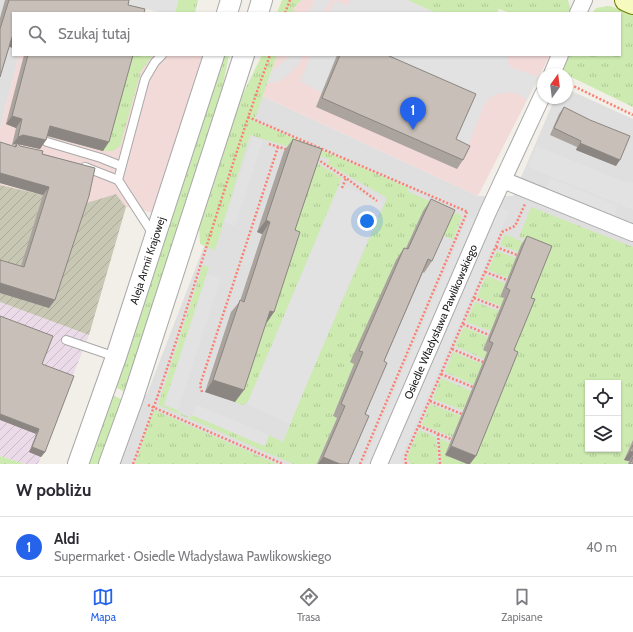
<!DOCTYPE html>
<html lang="pl">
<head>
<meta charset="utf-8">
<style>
	:root { --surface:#fff; --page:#f2f2f3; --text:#2b2b33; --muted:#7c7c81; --line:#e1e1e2; --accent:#2563eb }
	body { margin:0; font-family:Cabin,sans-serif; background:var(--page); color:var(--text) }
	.controls { position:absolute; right:12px; bottom:12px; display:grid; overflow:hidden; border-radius:0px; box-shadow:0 1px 3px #0004 }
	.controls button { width:36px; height:36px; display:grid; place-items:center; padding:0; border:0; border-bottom:1px solid var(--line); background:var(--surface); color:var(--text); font:20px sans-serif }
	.compass { position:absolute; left:537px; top:68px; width:36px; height:36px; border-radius:50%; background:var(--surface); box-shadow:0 1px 3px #0004; rotate:14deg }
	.you { position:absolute; left:367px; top:221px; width:14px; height:14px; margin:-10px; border:3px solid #fff; border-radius:50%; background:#1a73e8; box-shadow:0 0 0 6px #1a73e833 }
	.badge { display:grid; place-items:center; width:26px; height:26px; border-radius:50%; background:var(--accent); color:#fff; font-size:13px; font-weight:700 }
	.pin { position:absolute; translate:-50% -33px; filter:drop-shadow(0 1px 2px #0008) }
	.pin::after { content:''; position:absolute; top:21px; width:14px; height:12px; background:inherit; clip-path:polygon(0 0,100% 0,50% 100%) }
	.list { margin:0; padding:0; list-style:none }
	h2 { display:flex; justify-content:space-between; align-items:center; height:52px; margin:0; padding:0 16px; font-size:17px }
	h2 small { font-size:13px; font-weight:400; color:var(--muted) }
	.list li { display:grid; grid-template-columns:26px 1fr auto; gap:12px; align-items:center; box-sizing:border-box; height:60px; padding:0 16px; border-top:1px solid var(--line) }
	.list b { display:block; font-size:15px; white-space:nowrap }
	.list p { margin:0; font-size:13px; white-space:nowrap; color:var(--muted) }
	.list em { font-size:13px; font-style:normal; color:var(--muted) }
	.icon { flex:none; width:22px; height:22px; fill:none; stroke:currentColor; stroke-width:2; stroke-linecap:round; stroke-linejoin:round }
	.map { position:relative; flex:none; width:633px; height:464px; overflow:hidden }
	.search { position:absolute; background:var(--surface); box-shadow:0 1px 3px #0004; left:12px; right:12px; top:12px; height:44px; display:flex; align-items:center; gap:10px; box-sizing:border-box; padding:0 14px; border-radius:0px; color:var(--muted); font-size:15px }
	.sheet { height:112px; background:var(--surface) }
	nav { display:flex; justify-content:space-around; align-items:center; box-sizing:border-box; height:56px; border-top:1px solid var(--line); background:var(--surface); font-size:11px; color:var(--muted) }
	nav a { display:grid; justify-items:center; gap:2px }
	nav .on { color:var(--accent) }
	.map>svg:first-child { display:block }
	.residential { fill:#e0dfdf; fill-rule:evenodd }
	.commercial { fill:#f2dad9 }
	.industrial { fill:url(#industrial-furrows) }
	.construction { fill:url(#construction-furrows) }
	.grass { fill:url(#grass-tufts); fill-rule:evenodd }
	.parking { fill:#e2e2e2 }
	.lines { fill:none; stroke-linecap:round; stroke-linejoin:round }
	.service-casing { stroke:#a9a9a9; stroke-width:10 }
	.minor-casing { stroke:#a9a9a9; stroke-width:18 }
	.tertiary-casing { stroke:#a9a9a9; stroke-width:22 }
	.secondary-casing { stroke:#707d05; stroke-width:24 }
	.path { stroke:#fa8072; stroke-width:2.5; stroke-dasharray:2 2; stroke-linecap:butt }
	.service { stroke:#fff; stroke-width:8 }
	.minor { stroke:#fff; stroke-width:16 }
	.tertiary { stroke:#fff; stroke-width:20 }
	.secondary { stroke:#f7fabf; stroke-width:22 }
	.wall { fill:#aba49e }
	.shaded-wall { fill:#8b8681 }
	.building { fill:#c7bfb8; stroke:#8b8681 }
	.labels { text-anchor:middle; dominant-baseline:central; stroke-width:3; stroke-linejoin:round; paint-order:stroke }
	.street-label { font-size:11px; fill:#222; stroke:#fff }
</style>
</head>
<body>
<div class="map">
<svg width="633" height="464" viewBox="0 0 633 464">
	<defs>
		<pattern id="industrial-furrows" width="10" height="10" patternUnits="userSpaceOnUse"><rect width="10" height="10" fill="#ebdbe8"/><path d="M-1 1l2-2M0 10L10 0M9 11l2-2" fill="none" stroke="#c9bcc7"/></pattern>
		<pattern id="construction-furrows" width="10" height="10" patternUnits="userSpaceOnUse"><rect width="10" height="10" fill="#c7c7b4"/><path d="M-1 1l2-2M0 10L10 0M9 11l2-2" fill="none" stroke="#abab9a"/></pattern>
		<pattern id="grass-tufts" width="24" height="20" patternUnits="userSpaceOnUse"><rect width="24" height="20" fill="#cdebb0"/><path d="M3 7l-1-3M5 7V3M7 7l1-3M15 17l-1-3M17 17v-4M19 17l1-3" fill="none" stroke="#b0c997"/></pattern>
	</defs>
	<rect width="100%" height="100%" fill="#f2efe9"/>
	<g class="residential">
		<path d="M0 0H33L13 13V55H19L0 129Z"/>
		<path d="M567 89 633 119V464H112L136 399 147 394 262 96 478 196H513L555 98H567ZM588 383H618V449H588Z"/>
	</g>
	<g class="commercial">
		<path d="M302 0H407L436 13H293L295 6Z"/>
		<path d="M19 55H202L154 213 126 207 116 194 83 204 0 185V129Z"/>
		<path d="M277 55H550L478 196 262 96Z"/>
	</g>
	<path class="industrial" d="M0 302 89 335 38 464H25L0 456Z"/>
	<path class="construction" d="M0 185 83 204 116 194 126 207 89 335 0 302Z"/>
	<g class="grass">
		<path d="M178 0H198L195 13H175Z"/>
		<path d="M282 0H302L295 6 293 13H277Z"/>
		<path d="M407 0H568L571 10 570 13H510L499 9 497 13H436Z"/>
		<path d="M610 6 633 14V107L567 75V74L562 73 569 55H620V13H592L596 8Z"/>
		<path d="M129 55H153L141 71 120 146 113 151H103Z"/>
		<path d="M222 55H229L217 114 127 393 115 387Z"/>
		<path d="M262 55H277L254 121 409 188 407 191 462 216 453 240 441 234 423 211 400 261 396 260 351 362 354 364 333 416 337 418 317 464H293L158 405 203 265 209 267 164 405 178 410 177 412 191 418 192 415 264 446 269 435 283 442 308 380 387 198 328 164 329 159 250 135 215 250 200 244 199 227 236 108Z"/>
		<path d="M314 161 341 178 339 185 248 402 242 405 235 402Z"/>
		<path d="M531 207 633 247V440L624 459 629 461 628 464H470L521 245 518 252 500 245 505 234 523 242 525 239 519 237ZM588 383H618V449H588Z"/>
		<path d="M497 251 516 258 508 278 488 270Z"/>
		<path d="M486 276 505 283 500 296 504 298 501 306 477 297Z"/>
		<path d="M475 302 499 311 491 331 466 322Z"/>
		<path d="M464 327 488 337 483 350 487 352 484 359 455 346Z"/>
		<path d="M453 352 482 364 474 385 445 372Z"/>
		<path d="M441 378 471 391 463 410 433 399Z"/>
		<path d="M112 395 123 400 101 464H88Z"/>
		<path d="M430 404 461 416 452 437 422 425Z"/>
		<path d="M154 410 277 464H135Z"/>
		<path d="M419 430 436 437 438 464H410L407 457Z"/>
		<path d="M439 438 450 443 445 455 467 464H441Z"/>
		<path d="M0 456 25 464H0Z"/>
	</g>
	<g class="parking">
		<path d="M107 0H178L175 13H163Z"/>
		<path d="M315 0H331L323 13H309Z"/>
		<path d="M335 0 347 6 350 0H407L436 13H329Z"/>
		<path d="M288 55H303L299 64 281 81 267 84 271 71 285 61Z"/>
		<path d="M311 55H338L322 93 300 81Z"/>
		<path d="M361 55H507L509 65 512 68 539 77 527 100 521 95 511 92 497 94 488 99 484 105 464 155Z"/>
		<path d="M253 136 263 140 235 226 224 222Z"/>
		<path d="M537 146 622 181H627L633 183V210L528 167Z"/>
		<path d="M550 178 618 206 614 217 546 189Z"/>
		<path d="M339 185 383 203 290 424 247 404Z"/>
		<path d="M499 207 509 211 400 459 402 464H390L389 457Z"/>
		<path d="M468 217 481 222 374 464H364Z"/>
		<path d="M207 274 221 278 178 410 164 405Z"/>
		<path d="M197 405 269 435 265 446 192 415Z"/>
	</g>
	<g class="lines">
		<g class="service-casing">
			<g id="service">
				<path d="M47 142 101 158 121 166"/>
				<path d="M85 167 118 180"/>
				<path d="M153 234 118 180 145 79 155 62 162 55"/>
				<path d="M66 340 116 357"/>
			</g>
		</g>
		<g class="minor-casing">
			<g id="minor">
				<path d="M578 13 584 0"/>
				<path d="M552 74 560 55"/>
				<path d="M503 180 633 233"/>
				<path id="s1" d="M379 464 488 212 543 94"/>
			</g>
		</g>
		<g class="tertiary-casing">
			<g id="tertiary">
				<path d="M227 13 231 0"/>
				<path d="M258 13 262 0"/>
				<path id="s2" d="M78 464 116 357 214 55"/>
				<path d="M109 464 133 398 244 55"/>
			</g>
		</g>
		<g class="secondary-casing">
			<path id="secondary" d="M626 0 633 3"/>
		</g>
		<g class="path">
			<path d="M285 13 290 0"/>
			<path d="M567 83 633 115"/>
			<path d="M248 117 468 212"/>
			<path d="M269 144 289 150"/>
			<path d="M317 159 346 178 377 201"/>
			<path d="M342 188 346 178"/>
			<path d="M496 247 517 255"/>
			<path d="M485 272 507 280"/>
			<path d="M474 298 500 308"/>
			<path d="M463 324 489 335"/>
			<path d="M452 349 483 362"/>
			<path d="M441 374 473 387"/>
			<path d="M202 392 200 385 278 147"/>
			<path d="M430 401 462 414"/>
			<path d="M148 405 283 464"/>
			<path d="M419 426 451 439"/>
			<path d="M438 434 440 464"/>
			<path d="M133 464C184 330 221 190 270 55"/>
			<path d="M360 464 467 212"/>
			<path d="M406 464 405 457 502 232 515 226 525 204"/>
		</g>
		<use href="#service" class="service"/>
		<use href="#minor" class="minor"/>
		<use href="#tertiary" class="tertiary"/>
		<use href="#secondary" class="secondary"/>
	</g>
	<g class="wall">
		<path d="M5 0H129L9 47 0 77V18Z"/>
		<path d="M24 55H133L103 151 47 136 46 140 40 149 18 144 20 146 42 154 95 168 49 308 21 266 43 195 0 183V143L14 146 15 144 12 145 16 128 6 124Z"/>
		<path d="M337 55H387L456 139 463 160 457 169 316 107Z"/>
		<path d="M564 107 616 166 576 150 577 147 550 135 559 114Z"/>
		<path d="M293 139 295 230 274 312 266 323 235 402 205 392 231 312 240 301 262 234 257 232 284 151Z"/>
		<path d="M431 199 432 261 424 273 423 272 384 361 348 464H317L337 418 333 416 354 364 350 362 396 260 404 248H406L423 211Z"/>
		<path d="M527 236 531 298 514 350 518 352 445 455 487 352 483 350 504 298 500 297 521 245Z"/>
		<path d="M42 364 45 452 41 457 29 452 36 434Z"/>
		<path d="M633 440V464H628L629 461 624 460Z"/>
	</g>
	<g class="shaded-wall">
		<path d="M12 37H13V48L6 46Z"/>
		<path d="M12 116 22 119 16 128 6 124Z"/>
		<path d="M50 126 109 142 103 151 44 135Z"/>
		<path d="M23 135 46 140 40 149 17 144V143L15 144 12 145 18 137Z"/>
		<path d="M580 143 620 160 616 166 576 150Z"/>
		<path d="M0 173 49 187 43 195 0 183Z"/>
		<path d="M266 220 270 222 262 234 257 232Z"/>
		<path d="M0 283 55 300 49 308 0 293Z"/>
		<path d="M270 311 274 312 266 324Z"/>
		<path d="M213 380 244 390 235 402 205 392Z"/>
		<path d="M0 414 39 429 36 434 0 420Z"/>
		<path d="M451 446 476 456 470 464H467L445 455Z"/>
		<path d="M32 447 45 452 41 457 29 452Z"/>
		<path d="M630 451 633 452V455L629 461 624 460Z"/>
		<path d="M323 457 340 464H318Z"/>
	</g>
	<g class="building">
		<path d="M9 0H129L128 5 145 9 144 13H13V37H12L0 77V29Z"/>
		<path d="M28 55H133L109 142 50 126 46 140 23 135 18 137 22 119 12 116Z"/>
		<path d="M340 55H387L476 94 456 139 470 146 463 160 322 98Z"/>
		<path d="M564 107 590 120 630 136 620 160 580 143 581 141 554 128Z"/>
		<path d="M293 139 322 149 295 230 300 232 274 312 270 311 244 390 213 380 240 300 244 302 270 222 266 220Z"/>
		<path d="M0 142 16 147 17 143 20 146 43 151 42 154 95 168 89 196 55 300 0 283V260L24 267 49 187 0 173Z"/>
		<path d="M431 199 455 210 432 261 428 259 384 361 387 363 365 414 369 416 348 464H340L323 457 345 406 341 404 363 352 359 351 404 248 408 249Z"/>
		<path d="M527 236 552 246 531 298 535 299 514 350 518 352 476 456 451 446 493 343 489 341 510 290 506 288Z"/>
		<path d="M0 316 53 336 42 364 74 376 45 452 32 447 39 429 0 414Z"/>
		<path d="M633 445V452L630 451Z"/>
		<path d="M633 457V464H630Z"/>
	</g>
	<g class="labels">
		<g class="street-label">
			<text stroke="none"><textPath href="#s2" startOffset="215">Aleja Armii Krajowej</textPath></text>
			<text stroke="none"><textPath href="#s1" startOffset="155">Osiedle Władysława Pawlikowskiego</textPath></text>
		</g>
	</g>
</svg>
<div class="controls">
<button><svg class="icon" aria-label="locate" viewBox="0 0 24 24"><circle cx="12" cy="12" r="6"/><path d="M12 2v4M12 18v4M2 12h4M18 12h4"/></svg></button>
<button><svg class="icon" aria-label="layers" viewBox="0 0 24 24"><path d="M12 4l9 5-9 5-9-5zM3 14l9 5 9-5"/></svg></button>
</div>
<svg class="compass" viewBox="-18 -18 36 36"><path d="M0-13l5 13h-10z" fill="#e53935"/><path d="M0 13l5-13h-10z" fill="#7c7c81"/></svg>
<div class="you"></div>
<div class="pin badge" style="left:413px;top:130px">1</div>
<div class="search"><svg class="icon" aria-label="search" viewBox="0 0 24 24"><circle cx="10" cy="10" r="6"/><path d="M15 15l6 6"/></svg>Szukaj tutaj</div>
</div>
<section class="sheet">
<h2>W pobliżu<small></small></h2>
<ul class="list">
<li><span class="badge">1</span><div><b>Aldi</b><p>Supermarket · Osiedle Władysława Pawlikowskiego</p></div><em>40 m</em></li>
</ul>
</section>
<nav>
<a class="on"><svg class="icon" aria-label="map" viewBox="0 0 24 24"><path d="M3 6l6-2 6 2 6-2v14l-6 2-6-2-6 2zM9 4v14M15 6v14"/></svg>Mapa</a>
<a><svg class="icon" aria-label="directions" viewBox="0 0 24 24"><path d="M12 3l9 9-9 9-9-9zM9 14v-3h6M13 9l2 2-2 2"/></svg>Trasa</a>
<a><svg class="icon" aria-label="saved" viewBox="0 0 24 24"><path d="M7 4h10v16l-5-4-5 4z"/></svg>Zapisane</a>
</nav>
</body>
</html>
